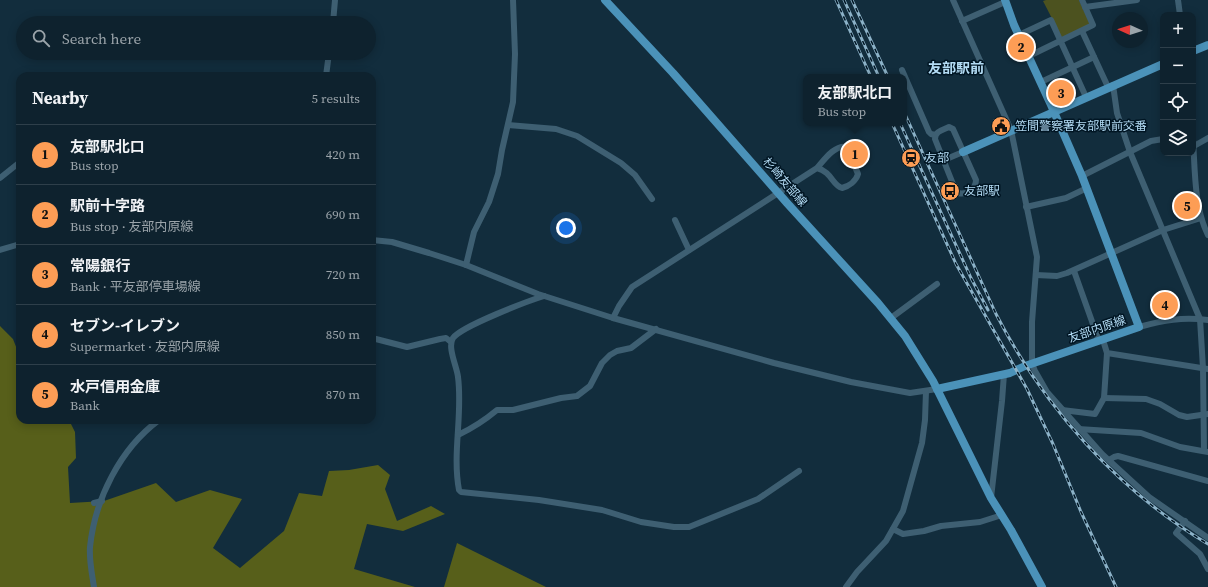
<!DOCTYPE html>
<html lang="en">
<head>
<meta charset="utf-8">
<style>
	:root { --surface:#0e222e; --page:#172a36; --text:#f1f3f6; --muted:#9ba4aa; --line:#2e3f4a; --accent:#fd9d55 }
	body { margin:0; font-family:"Source Serif 4","Noto Sans JP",serif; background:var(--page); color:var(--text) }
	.controls { position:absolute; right:12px; top:12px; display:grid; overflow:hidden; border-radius:8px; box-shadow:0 2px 10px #0003 }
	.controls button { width:36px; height:36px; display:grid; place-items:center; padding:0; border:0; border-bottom:1px solid var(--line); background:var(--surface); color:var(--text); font:20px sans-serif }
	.compass { position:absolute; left:1112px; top:12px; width:36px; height:36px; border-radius:50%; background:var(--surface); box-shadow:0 2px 10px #0003; rotate:273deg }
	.you { position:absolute; left:566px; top:228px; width:14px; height:14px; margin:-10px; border:3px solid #fff; border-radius:50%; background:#1a73e8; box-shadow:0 0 0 6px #1a73e833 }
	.badge { display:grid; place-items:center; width:26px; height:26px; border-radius:50%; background:var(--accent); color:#111; font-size:13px; font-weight:700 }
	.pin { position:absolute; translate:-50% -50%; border:2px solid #fff; box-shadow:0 1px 4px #0006 }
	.popup { position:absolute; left:803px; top:74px; width:104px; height:52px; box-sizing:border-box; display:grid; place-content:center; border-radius:8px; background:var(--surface); filter:drop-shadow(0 1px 3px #0005); font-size:13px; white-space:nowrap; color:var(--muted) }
	.popup b { font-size:15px; color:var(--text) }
	.popup::after { content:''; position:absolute; left:50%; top:100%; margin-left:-8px; border:8px solid transparent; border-top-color:var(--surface) }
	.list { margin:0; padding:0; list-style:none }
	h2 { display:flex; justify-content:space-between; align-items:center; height:52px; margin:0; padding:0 16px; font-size:17px }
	h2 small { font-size:13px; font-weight:400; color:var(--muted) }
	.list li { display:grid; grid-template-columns:26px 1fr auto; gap:12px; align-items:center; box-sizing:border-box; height:60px; padding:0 16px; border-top:1px solid var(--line) }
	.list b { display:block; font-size:15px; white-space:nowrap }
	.list p { margin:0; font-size:13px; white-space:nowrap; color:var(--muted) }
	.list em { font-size:13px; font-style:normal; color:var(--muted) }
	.icon { flex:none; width:22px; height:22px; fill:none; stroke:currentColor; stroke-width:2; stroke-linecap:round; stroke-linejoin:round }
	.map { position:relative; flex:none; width:1208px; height:587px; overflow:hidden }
	.search { position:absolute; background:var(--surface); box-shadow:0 2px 10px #0003; left:16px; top:16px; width:360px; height:44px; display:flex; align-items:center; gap:10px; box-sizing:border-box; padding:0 14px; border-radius:22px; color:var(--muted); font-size:15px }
	.panel { position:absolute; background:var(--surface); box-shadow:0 2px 10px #0003; left:16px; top:72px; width:360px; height:352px; border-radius:12px }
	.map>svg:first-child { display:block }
	.green { fill:#4c521f }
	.forest { fill:#575f1a }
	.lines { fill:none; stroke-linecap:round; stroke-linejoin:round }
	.minor { stroke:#3e5f72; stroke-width:6 }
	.major { stroke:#4b92b9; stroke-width:8 }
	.rail-casing { stroke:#8cb2c8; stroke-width:3 }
	.rail { stroke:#001523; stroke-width:1.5; stroke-dasharray:4.5; stroke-linecap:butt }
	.labels { text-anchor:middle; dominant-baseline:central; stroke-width:3; stroke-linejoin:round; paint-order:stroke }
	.poi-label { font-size:12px; fill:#b3dcf5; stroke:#001523; text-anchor:start }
	.street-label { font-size:12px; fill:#b3dcf5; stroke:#001523 }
	.quarter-label { font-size:14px; font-weight:bold; fill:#b3dcf5; stroke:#001523 }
</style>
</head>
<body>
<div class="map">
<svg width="1208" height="587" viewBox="0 0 1208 587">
	<rect width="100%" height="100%" fill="#122d3d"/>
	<path class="green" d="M1046 0H1079L1090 24 1062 38 1043 1Z"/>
	<g class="forest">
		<path d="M0 326 13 339 20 357V420H69L75 432 76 458 68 467 70 503 104 501 156 483 176 502 210 490 242 499 213 548 240 568 284 531 299 493 322 496 329 471 349 470 378 465 390 475 385 489 397 521 431 506 445 514 403 531 367 524 354 569 415 587H0Z"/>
		<path d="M457 543 546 587H444Z"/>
	</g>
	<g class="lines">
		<g class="minor">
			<path d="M953 0 1011 130 1037 257 1032 322V364L1035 371 1047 392 1102 454 1149 497 1208 538"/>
			<path d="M1178 0 1180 15"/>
			<path d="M1085 7 1137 0"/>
			<path d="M962 21 1005 2"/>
			<path d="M333 23 335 0"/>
			<path d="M1082 31 1108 87"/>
			<path d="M1019 35 1051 20 1086 97"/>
			<path d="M1029 56 1093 25 1082 0"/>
			<path d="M902 70 929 132 931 134 935 135"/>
			<path d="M326 76 329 53"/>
			<path d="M1041 82 1094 57"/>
			<path d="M1113 85 1117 113 1130 152 1200 319 1203 368 1204 451"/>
			<path d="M508 125 556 129 577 136 621 163 635 175 652 199"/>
			<path d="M949 127 953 129 976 180C976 189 967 195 958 193L955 189 935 139C935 131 943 130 949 127Z"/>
			<path d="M1193 139C1195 169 1194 208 1208 235"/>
			<path d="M1194 146 1208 138"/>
			<path d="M944 160 963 152"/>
			<path d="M1082 176 1151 141 1163 139"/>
			<path d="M0 178 20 162"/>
			<path d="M1026 207 1066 198 1087 188"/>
			<path d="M675 220 689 250"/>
			<path d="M372 240 392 242 429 253 466 265 538 294 613 318 774 363 851 382 910 393 937 389"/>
			<path d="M0 250 20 244"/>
			<path d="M466 265 474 232 489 202 498 174 502 150 513 102 515 54 513 0"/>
			<path d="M1074 271 1099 341"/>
			<path d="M1036 275 1057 276 1067 273 1163 230 1201 218"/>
			<path d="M544 296C528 301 462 326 453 338 447 347 457 367 458 377 463 414 452 453 459 490L461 492 539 500 602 510 641 522 674 527H689L758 499 799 471"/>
			<path d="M613 318 619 306 632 287 817 168C824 160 835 144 847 147L858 174C856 181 849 186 842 188 832 185 832 172 817 168"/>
			<path d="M891 318 937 284"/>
			<path d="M1139 327C1164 320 1182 317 1208 320"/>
			<path d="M372 338 407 347 440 339 446 338 451 342"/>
			<path d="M1103 340 1107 353 1208 369"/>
			<path d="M1104 398 1146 399 1160 404 1179 415 1187 417 1208 414"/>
			<path d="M1062 410 1095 414 1104 398 1107 353"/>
			<path d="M1078 429 1141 433 1180 447 1208 452"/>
			<path d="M458 435C473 428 485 420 497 410H513L561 398 577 396 590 386 602 363 610 355 617 351 631 348 656 329"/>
			<path d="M1109 460 1114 457 1118 456 1208 481"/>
			<path d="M991 498 1002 401 1004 374"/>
			<path d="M94 503 102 501"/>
			<path d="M1185 521 1176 533 1200 554 1208 569"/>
			<path d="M893 529 903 534 924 531 941 526 980 522 1002 515"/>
			<path d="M94 587C92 574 89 560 90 547 95 499 120 449 159 420"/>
			<path d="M846 587 857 572 886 541 903 511 922 443 925 420 926 391"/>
		</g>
		<g class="major">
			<path d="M605 0 673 73 787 203 878 303 905 336 933 381 991 498 1011 530 1042 587"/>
			<path d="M1193 51 1208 45"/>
			<path d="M963 152 1163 64"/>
			<path d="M937 389 1010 373 1025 366 1139 327 1082 176 1051 105 1014 25 1005 0"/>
		</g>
		<g class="rail-casing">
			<g id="rail">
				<path d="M836 0 871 77"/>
				<path d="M844 0 879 77"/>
				<path d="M852 0 888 77"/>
				<path d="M904 112 996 314C1044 407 1117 490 1208 544"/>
				<path d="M892 123 956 264 1027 389 1053 444 1081 512 1116 587"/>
				<path d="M900 123 971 278 988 310"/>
			</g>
		</g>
		<use href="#rail" class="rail"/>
	</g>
	<defs>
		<g id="civic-disc" transform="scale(1)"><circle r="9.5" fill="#fd9d55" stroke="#001523"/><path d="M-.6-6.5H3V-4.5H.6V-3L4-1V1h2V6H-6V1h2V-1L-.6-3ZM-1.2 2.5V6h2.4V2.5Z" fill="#111"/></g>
		<g id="station-disc" transform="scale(1)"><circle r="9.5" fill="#fd9d55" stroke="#001523"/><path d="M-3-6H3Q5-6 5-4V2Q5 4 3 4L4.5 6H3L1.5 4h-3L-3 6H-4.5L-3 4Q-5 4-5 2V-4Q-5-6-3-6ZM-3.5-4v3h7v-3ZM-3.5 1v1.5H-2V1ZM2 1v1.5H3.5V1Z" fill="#111"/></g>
		<g id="bus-disc" transform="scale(1)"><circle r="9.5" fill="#fd9d55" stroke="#001523"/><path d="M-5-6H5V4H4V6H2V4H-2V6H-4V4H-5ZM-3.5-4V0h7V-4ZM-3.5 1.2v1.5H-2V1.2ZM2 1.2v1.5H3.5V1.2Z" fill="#111"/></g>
	</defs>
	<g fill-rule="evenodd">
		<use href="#civic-disc" x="1001" y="126"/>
		<use href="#station-disc" x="911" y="158"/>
		<use href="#bus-disc" x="950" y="191"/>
	</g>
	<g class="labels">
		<g class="poi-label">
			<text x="1015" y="126">笠間警察署友部駅前交番</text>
			<text x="925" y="158">友部</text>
			<text x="964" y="191">友部駅</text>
		</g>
		<g class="street-label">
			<text transform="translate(785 182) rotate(49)">杉崎友部線</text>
			<text transform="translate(1097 329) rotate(-19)">友部内原線</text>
		</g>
		<g class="quarter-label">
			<text x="956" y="68">友部駅前</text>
		</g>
	</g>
</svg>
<div class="controls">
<button>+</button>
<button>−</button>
<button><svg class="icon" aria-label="locate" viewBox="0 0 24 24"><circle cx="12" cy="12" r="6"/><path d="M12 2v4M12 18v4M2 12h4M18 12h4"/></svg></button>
<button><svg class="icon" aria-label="layers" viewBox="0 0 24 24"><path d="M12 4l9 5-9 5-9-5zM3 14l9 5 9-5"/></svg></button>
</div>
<svg class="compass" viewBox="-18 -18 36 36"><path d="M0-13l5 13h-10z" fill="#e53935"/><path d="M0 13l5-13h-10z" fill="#9ba4aa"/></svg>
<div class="you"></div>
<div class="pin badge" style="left:855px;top:154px">1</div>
<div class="popup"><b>友部駅北口</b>Bus stop</div>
<div class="pin badge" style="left:1021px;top:47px">2</div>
<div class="pin badge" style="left:1061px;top:93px">3</div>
<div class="pin badge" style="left:1165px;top:305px">4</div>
<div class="pin badge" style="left:1187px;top:206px">5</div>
<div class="search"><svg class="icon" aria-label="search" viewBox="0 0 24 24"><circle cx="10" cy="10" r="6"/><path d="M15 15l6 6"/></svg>Search here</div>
<section class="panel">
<h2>Nearby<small>5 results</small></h2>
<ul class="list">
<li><span class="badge">1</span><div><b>友部駅北口</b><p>Bus stop</p></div><em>420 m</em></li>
<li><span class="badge">2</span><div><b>駅前十字路</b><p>Bus stop · 友部内原線</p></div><em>690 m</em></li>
<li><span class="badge">3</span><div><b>常陽銀行</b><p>Bank · 平友部停車場線</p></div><em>720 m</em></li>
<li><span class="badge">4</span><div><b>セブン-イレブン</b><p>Supermarket · 友部内原線</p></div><em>850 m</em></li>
<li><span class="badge">5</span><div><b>水戸信用金庫</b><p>Bank</p></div><em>870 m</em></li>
</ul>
</section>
</div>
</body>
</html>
